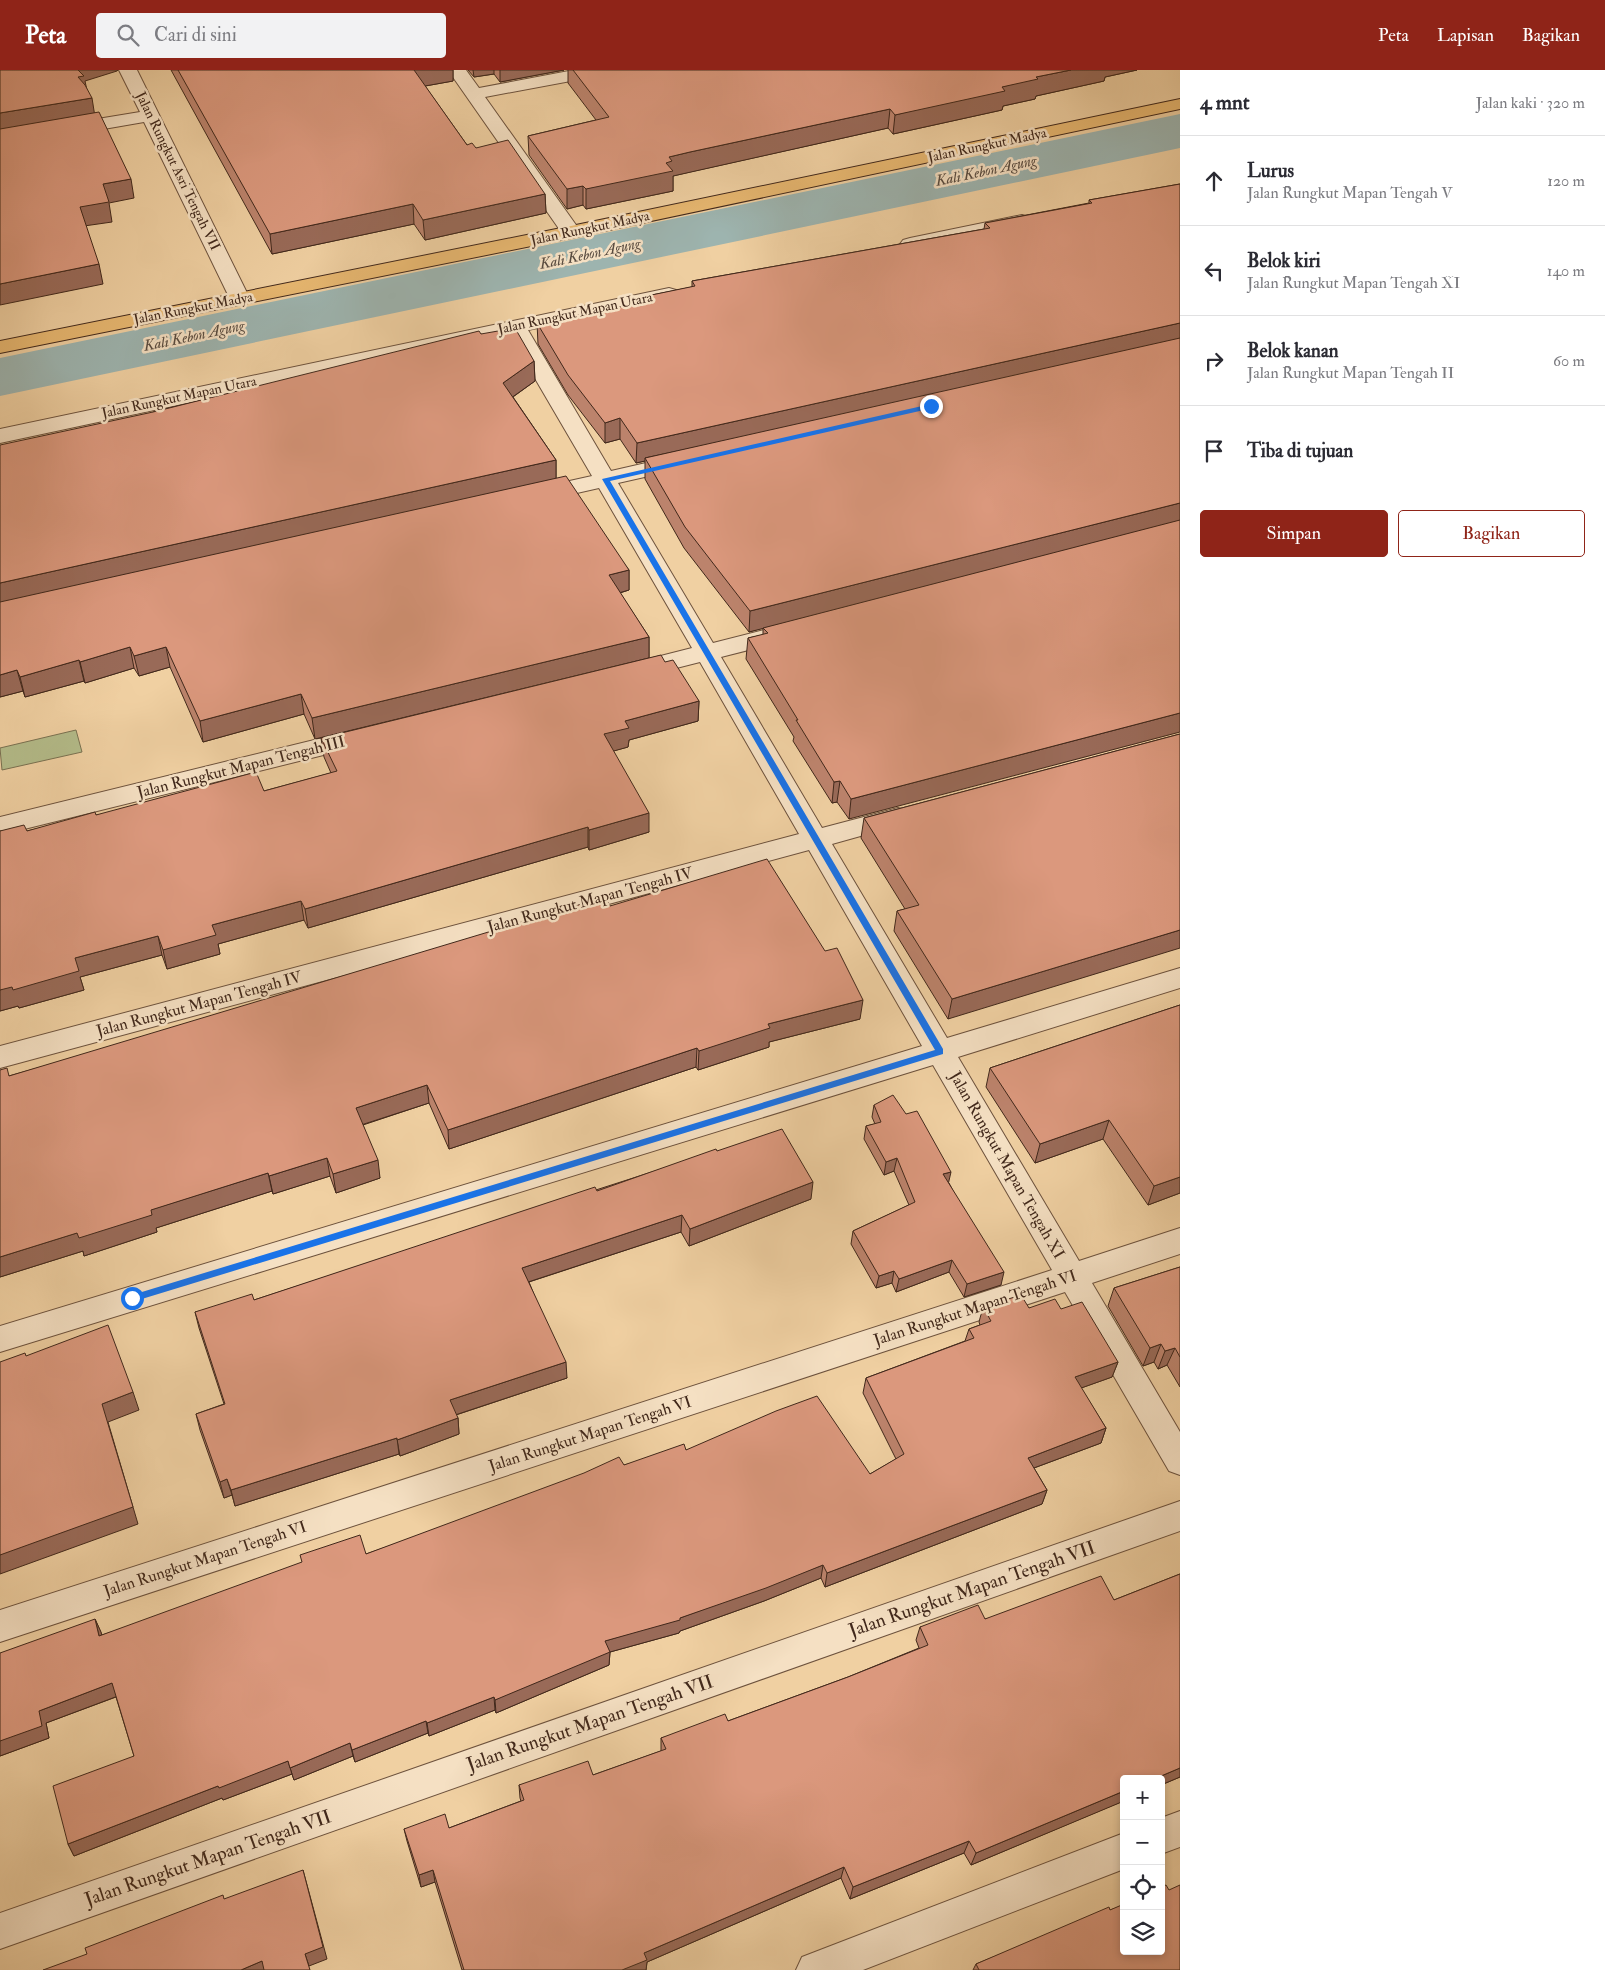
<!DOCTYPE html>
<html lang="id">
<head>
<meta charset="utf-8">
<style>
	:root { --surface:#fff; --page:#f2f2f3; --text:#2b2b33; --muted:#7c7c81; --line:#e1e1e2; --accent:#8f2418 }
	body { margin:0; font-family:"IM FELL Double Pica",serif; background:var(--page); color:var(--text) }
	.controls { position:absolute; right:15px; bottom:15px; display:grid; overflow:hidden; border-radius:5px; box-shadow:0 2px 8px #0003 }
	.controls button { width:45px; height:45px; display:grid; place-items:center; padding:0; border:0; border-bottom:1px solid var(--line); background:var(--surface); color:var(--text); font:25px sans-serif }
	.stop { position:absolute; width:15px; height:15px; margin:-11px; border:4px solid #1a73e8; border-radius:50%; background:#fff }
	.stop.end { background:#1a73e8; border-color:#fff; box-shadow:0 1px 5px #0008 }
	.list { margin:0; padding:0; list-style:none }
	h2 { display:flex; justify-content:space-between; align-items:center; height:65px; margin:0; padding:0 20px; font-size:21px }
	h2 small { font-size:16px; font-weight:400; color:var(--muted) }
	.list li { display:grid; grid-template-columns:32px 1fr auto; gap:15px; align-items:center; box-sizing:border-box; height:90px; padding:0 20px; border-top:1px solid var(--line) }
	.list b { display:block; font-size:19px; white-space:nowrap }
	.list p { margin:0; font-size:16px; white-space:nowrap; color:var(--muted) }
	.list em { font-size:16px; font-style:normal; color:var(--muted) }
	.actions { display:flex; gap:10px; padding:15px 20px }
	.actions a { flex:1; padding:11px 0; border:1px solid var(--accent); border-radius:5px; text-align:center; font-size:18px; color:var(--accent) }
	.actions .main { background:var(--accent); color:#fff }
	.icon { flex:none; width:28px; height:28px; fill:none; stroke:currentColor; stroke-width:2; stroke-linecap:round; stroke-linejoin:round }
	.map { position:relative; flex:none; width:1180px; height:1900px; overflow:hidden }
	header { display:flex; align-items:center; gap:30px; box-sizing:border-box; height:70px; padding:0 25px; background:var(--accent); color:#fff }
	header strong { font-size:24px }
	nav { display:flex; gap:28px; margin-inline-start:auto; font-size:18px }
	.search { width:350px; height:45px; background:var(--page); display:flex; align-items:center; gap:12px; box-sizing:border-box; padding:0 18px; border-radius:5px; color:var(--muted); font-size:19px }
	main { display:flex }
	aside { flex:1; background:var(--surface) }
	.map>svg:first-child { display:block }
	.green { fill:#b4bc8a; stroke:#7a7252 }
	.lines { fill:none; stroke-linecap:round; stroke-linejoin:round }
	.river { fill:#9db4af; fill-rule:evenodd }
	.minor-casing { stroke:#6d523d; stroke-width:2 }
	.primary-casing { stroke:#41281b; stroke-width:2 }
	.minor { fill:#f5e0c3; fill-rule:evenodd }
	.primary { fill:#e8b871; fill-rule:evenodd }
	.wall { fill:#bc836c; stroke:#41281b }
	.shaded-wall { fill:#996a58; stroke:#41281b }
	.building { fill:#db987d; stroke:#41281b }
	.route { fill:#1a73e8 }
	.labels { text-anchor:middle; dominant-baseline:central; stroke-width:5; stroke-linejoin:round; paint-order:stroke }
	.far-street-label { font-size:14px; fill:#41281b; stroke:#f5e0c3 }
	.far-water-label { font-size:15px; font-style:italic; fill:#584b40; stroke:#f5e0c3 }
	.street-label { font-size:16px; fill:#41281b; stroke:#f5e0c3 }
	.near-street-label { font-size:19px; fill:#41281b; stroke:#f5e0c3 }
</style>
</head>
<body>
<header>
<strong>Peta</strong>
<div class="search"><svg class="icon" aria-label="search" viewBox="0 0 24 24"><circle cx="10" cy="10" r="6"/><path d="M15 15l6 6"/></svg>Cari di sini</div>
<nav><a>Peta</a><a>Lapisan</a><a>Bagikan</a></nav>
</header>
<main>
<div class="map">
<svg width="1180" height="1900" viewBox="0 0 1180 1900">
	<rect width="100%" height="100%" fill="#f0d0a2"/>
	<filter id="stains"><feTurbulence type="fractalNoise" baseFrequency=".004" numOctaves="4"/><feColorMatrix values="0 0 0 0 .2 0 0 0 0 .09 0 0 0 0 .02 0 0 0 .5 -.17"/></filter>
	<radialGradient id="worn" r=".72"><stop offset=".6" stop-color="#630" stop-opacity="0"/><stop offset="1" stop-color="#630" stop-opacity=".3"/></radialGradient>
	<path class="green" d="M76 660 82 682 2 700 0 678Z"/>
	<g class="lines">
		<path class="river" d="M1180 44V78L0 326V288Z"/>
		<g class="minor-casing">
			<g id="minor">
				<path d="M119 0H137L250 229 247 233 240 235 233 233 230 229 144 52 0 77V65L140 42Z"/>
				<path d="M448 0H466L479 18 574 0H612L609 4 603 5 485 27 581 162 578 166 571 168 564 166Z"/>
				<path d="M1022 145 1029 147 1032 151 1029 155 910 180 903 178 900 174 903 170 910 168Z"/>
				<path d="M669 218 676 220 679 224 676 228 528 260 611 401 681 385 689 387 692 392 689 397 618 413 713 573 784 555 792 557 796 563 792 569 721 587 822 758 898 738 907 741 911 747 907 753 832 774 947 968 1180 898V918L958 987 1079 1191 1180 1158V1184L1092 1213 1180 1362V1405L1169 1401 1065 1222 0 1572V1540L1052 1200 933 995 0 1282V1256L922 976 809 780 0 998V976L799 764 700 592 637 608 629 606 625 600 629 594 692 578 599 418 537 432 529 430 526 425 529 420 592 406 509 264 0 373V359Z"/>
				<path d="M359 659 368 662 371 668 368 674 0 765V747Z"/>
				<path d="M1180 1431V1461L0 1879V1843Z"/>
				<path d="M1180 1741V1777L1161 1784V1748Z"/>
				<path d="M1124 1763V1799L863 1900H796L802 1887Z"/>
			</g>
		</g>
		<g class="primary-casing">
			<path id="primary" d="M1180 29V39L571 168 0 283V271L571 156Z"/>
		</g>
		<use href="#minor" class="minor"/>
		<use href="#primary" class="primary"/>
	</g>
	<g class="wall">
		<path d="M171 0H453V11L425 16 467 75 476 78 545 124 546 143 425 170 414 154 272 184Z"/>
		<path d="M468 0H564L500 12 494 4 474 7Z"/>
		<path d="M568 0H1137L1105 7 1104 11 1036 26 1035 29 1003 36 1002 40 893 64 888 58 690 102 673 106V121L586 139 583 135 567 139 529 85 528 66 596 50 568 13Z"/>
		<path d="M1180 114 849 749 837 732 832 733 793 671 794 667 746 589 748 568 763 565V558L749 562 684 478 645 409V391L636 393 620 369 605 373 568 325 538 274 537 253 632 235V229L692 217V211L984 159 985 153 1089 133V130Z"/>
		<path d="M481 264 534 291 535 311 513 327 556 390V409L629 500V520L620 523 649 567V588L315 669 304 644 203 672 170 597 139 606 134 598 85 613 84 611 25 627 23 621 0 627 153 342Z"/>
		<path d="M665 592 699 631 698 651 629 670 628 677 613 681 649 762 589 780 588 777 308 858 304 850 218 874 220 884 167 899 162 885 80 907 84 920 19 938 18 936 0 941V761H27L96 745 264 721 331 703 324 687 321 668Z"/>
		<path d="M1180 664 948 949 894 861 897 841 905 839 861 768 864 748Z"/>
		<path d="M610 836 860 949 769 972V977L698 1000 696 997 449 1079 429 1033 363 1055 380 1108 336 1123 330 1106 273 1124 272 1121 156 1158 157 1162 84 1186 83 1181 0 1207V1000L9 1006Z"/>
		<path d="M1180 935V1123L1148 1135 1103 1069 1035 1093 986 1017 990 998Z"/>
		<path d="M874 1035 949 1113 1001 1215 964 1227 949 1202 896 1222 892 1213 876 1218 851 1174 853 1161 909 1135 894 1101 884 1105 864 1069 866 1056 875 1054 872 1047Z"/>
		<path d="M717 1081 811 1129 689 1176 681 1162 529 1212 567 1308 456 1345 458 1348 459 1364 400 1386 399 1384 235 1436 232 1425 224 1428 200 1360 196 1344 224 1334 199 1258 195 1242 254 1230Z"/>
		<path d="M1180 1197V1317L1167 1295 1158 1299 1154 1292 1143 1296 1108 1236 1114 1218Z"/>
		<path d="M983 1237 1061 1239 1118 1292 1112 1307 1081 1318 1106 1358 1101 1373 1034 1398 1047 1420 1042 1434 825 1517 821 1508 764 1531 680 1561 679 1563 610 1582 609 1595 496 1643 495 1640 429 1666 428 1663 355 1692 353 1686 294 1710 292 1704 223 1730 222 1728 74 1786 68 1774 134 1686 116 1627 46 1653 49 1668 0 1686 95 1549 102 1565 366 1484 624 1395 686 1380 870 1404 896 1389 863 1323 866 1308 965 1271 969 1259 980 1255 979 1252Z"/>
		<path d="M1180 1504V1707L971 1795 964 1783 850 1829 841 1808 647 1892 646 1900H462L435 1812 421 1817 407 1771 404 1759 449 1758 521 1731 520 1728 519 1715 593 1705 661 1681V1668L728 1651 848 1607 919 1578 916 1570 920 1557 985 1549 1114 1530Z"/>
		<path d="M1169 1820 1180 1900H973L976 1894 1110 1840Z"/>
	</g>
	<g class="shaded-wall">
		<path d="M74 0H118L117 1 85 11 88 25Z"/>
		<path d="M413 0H453V11L414 18Z"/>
		<path d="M473 0H494V4L474 7Z"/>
		<path d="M500 0H564L500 12Z"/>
		<path d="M1071 0H1137L1105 7 1104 11 1036 26 1035 29 1003 36 1002 40 893 64 895 45 1002 17 1036 7Z"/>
		<path d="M92 28 95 47 0 63V43Z"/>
		<path d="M890 39 888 58 673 106V121L586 139V119L666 93 669 87 690 82Z"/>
		<path d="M131 109 134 128 109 133 112 152 84 156 80 137 103 114Z"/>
		<path d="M583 116V135L567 139V119Z"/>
		<path d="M545 124 546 143 425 170 423 150Z"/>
		<path d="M413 134 414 154 272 184 270 164Z"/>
		<path d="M99 194 103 214 0 235V214Z"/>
		<path d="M1180 253V273L645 388V391L636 393 637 373Z"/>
		<path d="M534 291 535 311 504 333 503 313Z"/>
		<path d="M620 348V369L605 373V353Z"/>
		<path d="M556 390V411L0 535V513Z"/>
		<path d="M1180 433V453L749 562 750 541Z"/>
		<path d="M629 500V520L608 526 609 505Z"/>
		<path d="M649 567V588L315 669 312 648Z"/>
		<path d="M130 577 134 598 85 613 80 592Z"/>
		<path d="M166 577 170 597 139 606 134 586Z"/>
		<path d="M79 590 84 611 25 627 20 607Z"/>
		<path d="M17 600 23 621 0 627V605Z"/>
		<path d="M301 624 304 644 203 672 200 651Z"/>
		<path d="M699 631 698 651 629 670 628 677 603 684 604 664 625 651Z"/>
		<path d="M1180 643V662L849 749 851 729Z"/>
		<path d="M840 711 837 732 832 733 834 712Z"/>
		<path d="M649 743V762L589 780V760Z"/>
		<path d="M588 757V777L308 858 305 839Z"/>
		<path d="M301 831 304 850 218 874 220 884 167 899 163 880 212 855Z"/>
		<path d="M1180 860V878L948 949 952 929Z"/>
		<path d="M158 866 162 885 80 907 84 920 19 938 18 936 0 941V920L75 888Z"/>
		<path d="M863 930 860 949 769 972V977L698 1000 699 981 768 954Z"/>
		<path d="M697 978 696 997 449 1079 448 1060Z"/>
		<path d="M427 1015 429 1033 358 1056 356 1038Z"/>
		<path d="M1109 1050 1103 1069 1035 1093 1040 1074Z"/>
		<path d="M327 1088 330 1106 273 1124 269 1106Z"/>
		<path d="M897 1088 894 1101 884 1105 886 1092Z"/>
		<path d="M378 1090 380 1108 336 1123 333 1104Z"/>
		<path d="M951 1102 948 1115 943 1104Z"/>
		<path d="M268 1103 272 1121 156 1158 157 1162 84 1186 83 1181 0 1207V1187Z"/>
		<path d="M1180 1107V1123L1148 1135 1154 1116Z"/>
		<path d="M813 1112 811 1129 689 1176 690 1159Z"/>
		<path d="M682 1145 681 1162 522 1214V1198Z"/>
		<path d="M952 1190 949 1202 896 1222 899 1209Z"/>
		<path d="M894 1201 892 1213 876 1218 879 1206Z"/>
		<path d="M1004 1202 1001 1215 964 1227 967 1214Z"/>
		<path d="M1161 1274 1154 1292 1143 1296 1150 1278Z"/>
		<path d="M1175 1278 1167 1295 1158 1299 1165 1281Z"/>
		<path d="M566 1292 567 1308 452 1346 450 1330Z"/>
		<path d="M1118 1292 1112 1307 1070 1322 1075 1307Z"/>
		<path d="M133 1322 139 1340 108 1352 138 1454 0 1504V1485L102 1334Z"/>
		<path d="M458 1348 459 1364 400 1386 397 1370Z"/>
		<path d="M1106 1358 1101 1373 1023 1402 1028 1388Z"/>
		<path d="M397 1368 399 1384 235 1436 231 1420Z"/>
		<path d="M227 1409 232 1425 224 1428 220 1412Z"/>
		<path d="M1047 1420 1042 1434 825 1517 827 1503Z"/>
		<path d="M823 1495 821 1508 764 1531 680 1561 679 1563 610 1582 609 1595 496 1643 495 1630 605 1571 680 1548Z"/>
		<path d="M95 1549 101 1562 105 1579 99 1566Z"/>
		<path d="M112 1613 118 1626 46 1653 49 1668 0 1686V1671L39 1641Z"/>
		<path d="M494 1627 495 1640 429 1666 427 1653Z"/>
		<path d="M426 1651 428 1663 355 1692 352 1680Z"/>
		<path d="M350 1673 353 1686 294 1710 290 1698Z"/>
		<path d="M288 1691 292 1704 223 1730 222 1728 74 1786 68 1774 218 1716Z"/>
		<path d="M1180 1698V1707L1161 1715V1709H1154Z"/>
		<path d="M1124 1721V1731L971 1795 976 1783Z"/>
		<path d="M969 1771 964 1783 850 1829 853 1817Z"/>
		<path d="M844 1797 841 1808 647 1892 646 1900H622L644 1883Z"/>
		<path d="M303 1800 327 1889 309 1896 305 1884Z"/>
		<path d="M433 1800 435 1812 421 1817 419 1805Z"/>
		<path d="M262 1891 266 1900H241Z"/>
	</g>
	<g class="building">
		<path d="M0 0H78L84 6 78 7 85 15 92 28 0 43Z"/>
		<path d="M178 0H414L467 75 472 73 476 78 508 70 545 124 423 150 413 134 270 164Z"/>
		<path d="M573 0H1071L1036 7 1038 9 1002 17 1005 21 895 45 890 39 690 82 669 87 672 91 666 93 673 101 586 119 583 116 567 119 528 66 609 47Z"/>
		<path d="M99 42 131 109 103 114 109 132 80 137 99 194 0 214V59Z"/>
		<path d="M1180 114V253L637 373 620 348 605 353 568 305 537 253 635 234 632 229 695 216 692 211 990 158 985 153 1092 133 1089 130Z"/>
		<path d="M515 258 534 291 503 313 556 390 0 513V375L153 342 479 261 481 264Z"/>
		<path d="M1180 268V433L750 541 685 457 645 388Z"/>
		<path d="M566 406 629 500 609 505 649 567 312 648 301 624 200 651 166 577 134 586 130 577 80 592 79 590 20 607 17 600 0 605V532Z"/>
		<path d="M1180 450V643L851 729 840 711 834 712 796 650H798L748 568 768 563 763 558Z"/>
		<path d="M661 585 665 592 673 590 699 631 625 651 629 658 604 664 649 743 589 760 588 757 305 839 301 831 212 855 216 865 163 880 158 866 75 888 79 901 13 920 12 917 0 920V761L24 755 27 761 95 742 96 745 256 702 264 721 337 701 321 668Z"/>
		<path d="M1180 664V860L952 929 897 841 919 835 864 748Z"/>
		<path d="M767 789 825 881 837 878 863 930 768 954 770 958 699 981 697 978 448 1060 427 1015 356 1038 378 1090 333 1104 327 1088 269 1106 268 1103 151 1140 152 1145 79 1168 77 1163 0 1187V1000L7 998 9 1006 605 827 610 836Z"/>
		<path d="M1180 935V1107L1154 1116 1109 1050 1040 1074 990 998Z"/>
		<path d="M893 1025 906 1044 917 1041 951 1102 943 1104 1004 1202 967 1214 952 1190 899 1209 894 1201 879 1206 853 1161 915 1132 897 1088 886 1092 866 1056 881 1052 874 1035Z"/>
		<path d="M782 1059 813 1112 690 1159 682 1145 522 1198 566 1292 450 1330 458 1348 397 1370V1368L231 1420 227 1409 220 1412 196 1344 225 1334 195 1242 252 1224 254 1230 595 1117 597 1121 716 1079 717 1081Z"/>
		<path d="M1180 1197V1287L1175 1278 1165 1281 1161 1274 1150 1278 1114 1218Z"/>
		<path d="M1021 1225 1029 1238 1055 1229 1061 1239 1082 1232 1118 1292 1075 1307 1106 1358 1028 1388 1047 1420 827 1503 823 1495 766 1518 680 1548V1550L605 1571 610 1582 495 1630 494 1627 427 1653 426 1651 352 1680 350 1673 290 1698 288 1691 219 1718 218 1716 68 1774 53 1716 134 1686 112 1613 39 1641 42 1656 0 1671V1583L95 1549 99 1566 302 1492 300 1485 360 1465 366 1484 584 1403 619 1387 624 1395 684 1374 686 1380 776 1341 817 1326 870 1404 904 1384 866 1308 974 1268 969 1259 991 1251 983 1237Z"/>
		<path d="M108 1255 133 1322 102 1334 133 1437 0 1485V1292L25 1283 26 1286Z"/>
		<path d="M1180 1504V1698L1154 1709H1124V1721L976 1783 969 1771 853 1817 844 1797 644 1883 647 1890 622 1900H464L433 1800 419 1805 404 1759 445 1744 449 1758 524 1730 519 1715 588 1691 593 1705 666 1679 661 1668 725 1644 728 1651 848 1607 928 1575 920 1557 978 1535 985 1549 1101 1506 1114 1530Z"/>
		<path d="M303 1800 323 1877 305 1884 310 1900H264L262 1891 241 1900H43L87 1884 85 1878 223 1825 224 1829Z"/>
		<path d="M1166 1815 1169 1820 1180 1815V1900H979L976 1894 1109 1837 1110 1840 1124 1834V1881H1161V1817Z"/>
	</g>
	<path class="route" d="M931 334 933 335V338L610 411 943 979V984L132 1232 128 1231V1226L132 1225 935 980 602 409Z"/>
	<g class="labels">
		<g class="far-street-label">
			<text transform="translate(987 75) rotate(-12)">Jalan Rungkut Madya</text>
			<text transform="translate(178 101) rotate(64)">Jalan Rungkut Asri Tengah VII</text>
			<text transform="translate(590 158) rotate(-12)">Jalan Rungkut Madya</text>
			<text transform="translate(193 238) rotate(-11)">Jalan Rungkut Madya</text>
			<text transform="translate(575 243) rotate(-12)">Jalan Rungkut Mapan Utara</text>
			<text transform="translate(179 327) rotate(-12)">Jalan Rungkut Mapan Utara</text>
		</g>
		<g class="far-water-label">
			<text transform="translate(986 101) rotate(-12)">Kali Kebon Agung</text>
			<text transform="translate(590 184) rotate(-12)">Kali Kebon Agung</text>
			<text transform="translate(194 266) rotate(-12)">Kali Kebon Agung</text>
		</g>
		<g class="street-label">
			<text transform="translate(241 697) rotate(-14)">Jalan Rungkut Mapan Tengah III</text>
			<text transform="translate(590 830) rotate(-15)">Jalan Rungkut Mapan Tengah IV</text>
			<text transform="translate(199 934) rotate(-15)">Jalan Rungkut Mapan Tengah IV</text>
			<text transform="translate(1007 1095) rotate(60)">Jalan Rungkut Mapan Tengah XI</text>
			<text transform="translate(975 1238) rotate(-18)">Jalan Rungkut Mapan Tengah VI</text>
			<text transform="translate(590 1364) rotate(-18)">Jalan Rungkut Mapan Tengah VI</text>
			<text transform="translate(205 1489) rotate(-18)">Jalan Rungkut Mapan Tengah VI</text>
		</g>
		<g class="near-street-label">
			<text transform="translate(972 1519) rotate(-19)">Jalan Rungkut Mapan Tengah VII</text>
			<text transform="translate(590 1653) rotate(-19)">Jalan Rungkut Mapan Tengah VII</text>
			<text transform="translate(208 1788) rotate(-19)">Jalan Rungkut Mapan Tengah VII</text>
		</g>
	</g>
	<rect width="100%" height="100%" filter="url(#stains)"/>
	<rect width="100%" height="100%" fill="url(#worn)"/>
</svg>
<div class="controls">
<button>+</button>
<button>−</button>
<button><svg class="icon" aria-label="locate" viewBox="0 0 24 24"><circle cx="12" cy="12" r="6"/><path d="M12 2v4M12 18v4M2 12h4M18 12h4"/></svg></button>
<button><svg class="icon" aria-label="layers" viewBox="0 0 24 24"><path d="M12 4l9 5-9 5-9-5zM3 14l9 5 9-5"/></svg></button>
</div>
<div class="stop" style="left:132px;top:1228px"></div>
<div class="stop end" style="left:931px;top:336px"></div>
</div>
<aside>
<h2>4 mnt<small>Jalan kaki · 320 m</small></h2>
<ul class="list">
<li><svg class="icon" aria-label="ahead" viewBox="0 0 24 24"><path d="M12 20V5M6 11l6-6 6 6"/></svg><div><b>Lurus</b><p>Jalan Rungkut Mapan Tengah V</p></div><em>120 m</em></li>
<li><svg class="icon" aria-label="left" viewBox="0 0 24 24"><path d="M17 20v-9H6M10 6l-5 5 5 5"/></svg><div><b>Belok kiri</b><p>Jalan Rungkut Mapan Tengah XI</p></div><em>140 m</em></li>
<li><svg class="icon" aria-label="right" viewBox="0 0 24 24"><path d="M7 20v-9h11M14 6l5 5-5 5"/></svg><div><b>Belok kanan</b><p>Jalan Rungkut Mapan Tengah II</p></div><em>60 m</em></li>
<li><svg class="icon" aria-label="arrive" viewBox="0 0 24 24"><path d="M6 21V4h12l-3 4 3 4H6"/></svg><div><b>Tiba di tujuan</b></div></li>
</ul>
<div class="actions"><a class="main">Simpan</a><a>Bagikan</a></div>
</aside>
</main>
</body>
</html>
